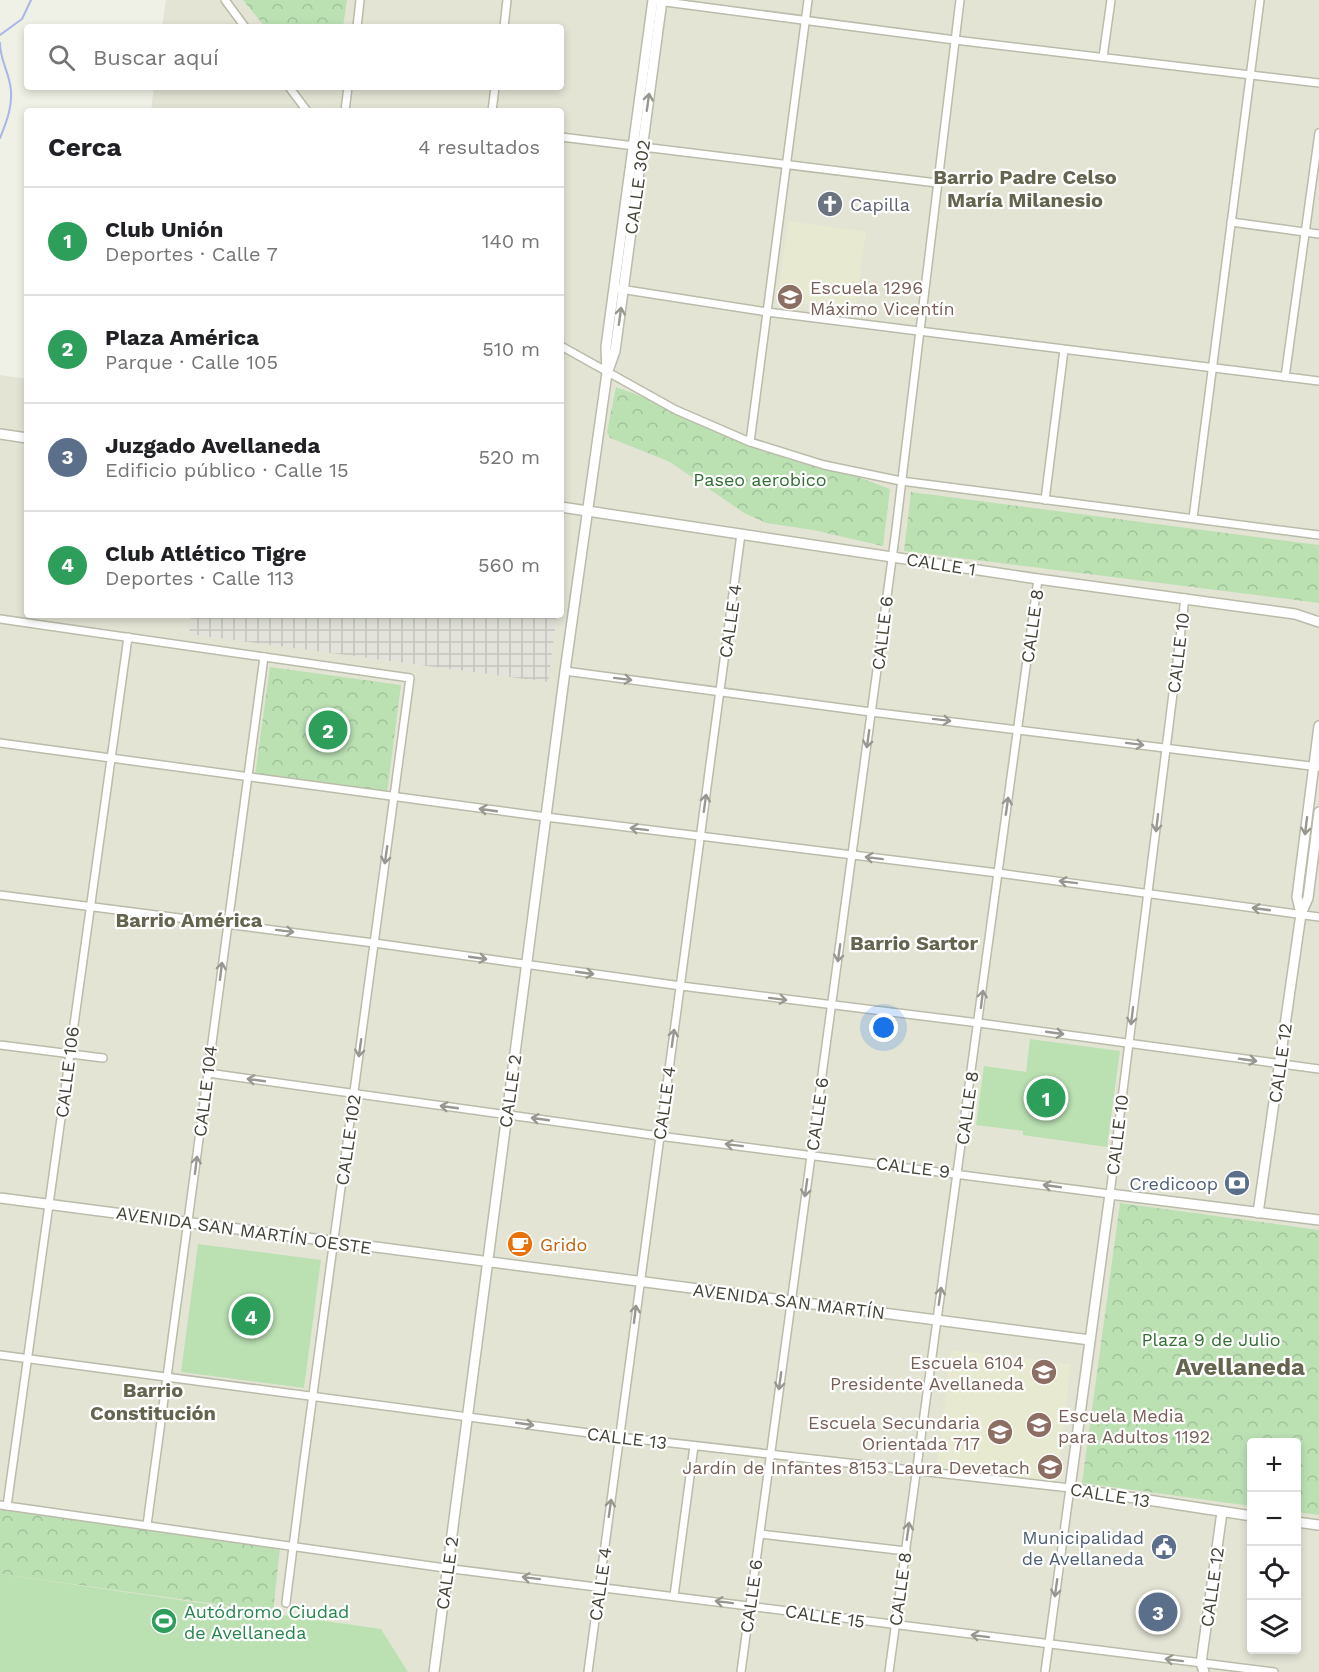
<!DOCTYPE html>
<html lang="es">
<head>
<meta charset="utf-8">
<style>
	:root { --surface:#fff; --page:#f2f2f2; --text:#202124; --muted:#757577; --line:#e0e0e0; --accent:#785027 }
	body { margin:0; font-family:"Work Sans",sans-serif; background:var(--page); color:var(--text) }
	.controls { position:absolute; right:18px; bottom:18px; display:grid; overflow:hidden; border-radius:6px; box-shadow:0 3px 9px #0003 }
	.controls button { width:54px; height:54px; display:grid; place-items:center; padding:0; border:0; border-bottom:2px solid var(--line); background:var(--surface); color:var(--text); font:30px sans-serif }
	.you { position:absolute; left:884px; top:1028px; width:21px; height:21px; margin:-15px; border:4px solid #fff; border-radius:50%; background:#1a73e8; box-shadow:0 0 0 9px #1a73e833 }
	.badge { display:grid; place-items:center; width:39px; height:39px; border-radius:50%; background:var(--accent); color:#fff; font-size:20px; font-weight:700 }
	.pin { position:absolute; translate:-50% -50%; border:3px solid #fff; box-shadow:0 2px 6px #0006 }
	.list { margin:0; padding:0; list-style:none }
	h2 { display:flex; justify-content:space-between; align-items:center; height:78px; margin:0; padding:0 24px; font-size:26px }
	h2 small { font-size:20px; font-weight:400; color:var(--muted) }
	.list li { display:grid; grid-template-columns:39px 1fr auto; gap:18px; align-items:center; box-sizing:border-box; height:108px; padding:0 24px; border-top:2px solid var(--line) }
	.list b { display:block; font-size:22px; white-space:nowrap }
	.list p { margin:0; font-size:20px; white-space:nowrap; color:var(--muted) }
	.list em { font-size:20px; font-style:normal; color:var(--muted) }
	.icon { flex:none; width:33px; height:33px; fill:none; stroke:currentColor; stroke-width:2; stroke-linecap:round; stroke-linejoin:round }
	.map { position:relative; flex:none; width:1319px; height:1672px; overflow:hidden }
	.search { position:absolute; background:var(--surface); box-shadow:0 3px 9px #0003; left:24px; top:24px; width:540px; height:66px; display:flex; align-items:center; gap:15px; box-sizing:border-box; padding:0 21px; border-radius:6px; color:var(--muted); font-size:22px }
	.panel { position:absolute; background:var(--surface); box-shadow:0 3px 9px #0003; left:24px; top:108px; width:540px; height:510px; border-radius:6px }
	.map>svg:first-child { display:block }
	.residential { fill:#e4e4d5; fill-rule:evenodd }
	.industrial { fill:url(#industrial-grid) }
	.education { fill:#e7e9d1 }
	.forest { fill:url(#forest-crowns) }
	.pitch { fill:#bbe1b3 }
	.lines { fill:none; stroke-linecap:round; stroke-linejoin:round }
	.stream { stroke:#a8b6e8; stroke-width:2 }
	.minor-casing { stroke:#bba; stroke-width:10 }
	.tertiary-casing { stroke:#bba; stroke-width:12 }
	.minor { stroke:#fff; stroke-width:7 }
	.tertiary { stroke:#fff; stroke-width:9 }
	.oneway { stroke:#989890 }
	.labels { text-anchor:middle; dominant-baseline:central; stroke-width:4.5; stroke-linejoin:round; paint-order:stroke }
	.street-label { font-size:18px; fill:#434336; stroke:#fff }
	.worship-label { font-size:18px; fill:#5b616d; stroke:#fff; text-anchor:start }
	.education-label { font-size:18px; fill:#785e54; stroke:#fff; text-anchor:end }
	.park-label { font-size:18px; fill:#306f30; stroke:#fff }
	.service-label { font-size:18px; fill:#4e5e75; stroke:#fff; text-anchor:end }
	.food-label { font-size:18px; fill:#c56008; stroke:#fff; text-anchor:start }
	.leisure-label { font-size:18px; fill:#27864d; stroke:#fff; text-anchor:start }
	.neighbourhood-label { font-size:20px; font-weight:bold; fill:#65644e; stroke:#fff }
	.district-label { font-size:24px; font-weight:bold; fill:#65644e; stroke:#fff }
</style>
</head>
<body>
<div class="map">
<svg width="1319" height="1672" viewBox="0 0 1319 1672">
	<defs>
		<pattern id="industrial-grid" width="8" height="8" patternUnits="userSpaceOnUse" patternTransform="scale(1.5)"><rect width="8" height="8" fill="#e3e3db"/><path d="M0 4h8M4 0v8" fill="none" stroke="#c4c4bd"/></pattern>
		<pattern id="forest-crowns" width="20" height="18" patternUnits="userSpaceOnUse" patternTransform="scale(1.5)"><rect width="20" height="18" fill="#bbe1b3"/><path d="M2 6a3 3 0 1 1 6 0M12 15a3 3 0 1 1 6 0" fill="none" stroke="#a2c29b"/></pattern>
	</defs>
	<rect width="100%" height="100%" fill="#f0f1e6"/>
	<path class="residential" d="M166 0H1319V1672H0V375L27 379V615H561V111H151L154 87H561V27H162ZM1252 1442H1296V1650H1252Z"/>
	<path class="industrial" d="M191 615H557L548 682 189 634Z"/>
	<g class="education">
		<path d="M788 221 866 232 855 311 777 300Z"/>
		<path d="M951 1350 1071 1364 1057 1482 937 1468Z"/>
	</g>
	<g class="forest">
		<path d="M243 0H347L343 27H265Z"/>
		<path d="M616 387 890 489 883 546 813 530 766 523 744 513 670 462 610 438 607 432Z"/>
		<path d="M911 492 1319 545V603L904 551Z"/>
		<path d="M270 667 401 685 387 793 255 775Z"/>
		<path d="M1120 1203 1319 1230V1515L1297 1512 1296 1442H1252L1251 1506 1082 1483Z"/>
		<path d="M0 1509 280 1548 273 1612 0 1574Z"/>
	</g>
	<g class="pitch">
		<path d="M1030 1039 1120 1051 1107 1147 1023 1135V1131L976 1125 984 1066 1026 1072Z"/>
		<path d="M198 1244 321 1260 304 1388 181 1372Z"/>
		<path d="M0 1574 381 1629 408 1672H0Z"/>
	</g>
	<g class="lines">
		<g class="stream">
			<path d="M0 35 22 19 31 0"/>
			<path d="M0 43C0 59 7 68 10 84 14 103 7 121 0 138"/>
		</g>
		<g class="minor-casing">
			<g id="minor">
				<path d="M225 0 245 27"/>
				<path d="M658 1 955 40 1319 83"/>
				<path d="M357 27 360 0"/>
				<path d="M504 27 507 0"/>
				<path d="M1103 57 1111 0"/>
				<path d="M289 87 307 111"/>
				<path d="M345 111 348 87"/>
				<path d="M492 111 495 87"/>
				<path d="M561 137 937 183"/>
				<path d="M1231 222 1319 234"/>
				<path d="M620 289 767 312 1319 381"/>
				<path d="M561 346 676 410 750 442 824 465 901 481 1319 535"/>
				<path d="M1285 377 1319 133"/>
				<path d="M750 442 808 0"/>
				<path d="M1045 500 1064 350"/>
				<path d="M1193 518 1260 0"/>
				<path d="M0 619 410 678 303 1468 286 1603"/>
				<path d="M565 671 871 712 1319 767"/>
				<path d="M0 743 546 817 998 873 1319 917"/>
				<path d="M0 895 374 943 681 986 979 1023 1319 1069"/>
				<path d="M0 1045 103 1058"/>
				<path d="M208 1073 659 1136 1110 1194 1185 598"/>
				<path d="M0 1355 619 1437 1070 1488 1045 1672"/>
				<path d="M0 1505 445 1568 1274 1672"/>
				<path d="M7 1506 128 637"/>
				<path d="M147 1525 264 657"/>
				<path d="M760 1534 906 1551"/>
				<path d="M674 1596 694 1446"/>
				<path d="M588 1672 741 534"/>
				<path d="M741 1672 895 537 960 0"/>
				<path d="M889 1672 1038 579"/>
			</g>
		</g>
		<g class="tertiary-casing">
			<g id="tertiary">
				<path d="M609 368 615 351 662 0"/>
				<path d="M0 434 27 438"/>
				<path d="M561 507 1038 579 1295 614 1319 622"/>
				<path d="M1301 914 1297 897 1319 726"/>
				<path d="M0 1198 1090 1340"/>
				<path d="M1258 1213 1301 914 1308 898 1319 812"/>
				<path d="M1252 1516 1070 1488 1110 1194 1319 1220"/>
				<path d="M1296 1522 1319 1525"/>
				<path d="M434 1672 565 671 607 373 606 347 653 0"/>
				<path d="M1204 1672 1201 1663 1222 1512"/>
			</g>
		</g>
		<use href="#minor" class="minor"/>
		<use href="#tertiary" class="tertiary"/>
	</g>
	<defs><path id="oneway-shaft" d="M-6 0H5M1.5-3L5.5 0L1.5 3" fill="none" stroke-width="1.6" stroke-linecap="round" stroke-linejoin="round" transform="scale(1.5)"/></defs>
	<g class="oneway">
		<use href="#oneway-shaft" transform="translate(648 102) rotate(-82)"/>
		<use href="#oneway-shaft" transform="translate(620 316) rotate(-82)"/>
		<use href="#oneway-shaft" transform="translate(623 679) rotate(7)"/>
		<use href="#oneway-shaft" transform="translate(942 720) rotate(7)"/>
		<use href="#oneway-shaft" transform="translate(868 739) rotate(98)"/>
		<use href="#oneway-shaft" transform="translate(1135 744) rotate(7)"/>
		<use href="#oneway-shaft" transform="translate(705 803) rotate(-82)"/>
		<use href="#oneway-shaft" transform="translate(1007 806) rotate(-82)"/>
		<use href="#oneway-shaft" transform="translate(488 810) rotate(-172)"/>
		<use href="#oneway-shaft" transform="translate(1157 823) rotate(97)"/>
		<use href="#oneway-shaft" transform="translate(1306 826) rotate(97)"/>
		<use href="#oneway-shaft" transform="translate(639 829) rotate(-173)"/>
		<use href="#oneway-shaft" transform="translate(386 855) rotate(98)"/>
		<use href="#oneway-shaft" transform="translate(874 858) rotate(-173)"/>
		<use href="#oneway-shaft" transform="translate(1068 882) rotate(-173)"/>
		<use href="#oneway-shaft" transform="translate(1261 909) rotate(-172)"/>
		<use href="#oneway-shaft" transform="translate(285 931) rotate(7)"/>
		<use href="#oneway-shaft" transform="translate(839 953) rotate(98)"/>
		<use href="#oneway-shaft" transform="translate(478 958) rotate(8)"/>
		<use href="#oneway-shaft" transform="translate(221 971) rotate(-83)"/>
		<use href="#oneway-shaft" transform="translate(585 973) rotate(8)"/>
		<use href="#oneway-shaft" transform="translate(778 999) rotate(7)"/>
		<use href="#oneway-shaft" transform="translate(982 999) rotate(-83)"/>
		<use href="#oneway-shaft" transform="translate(1132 1016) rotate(97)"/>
		<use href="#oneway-shaft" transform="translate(1055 1033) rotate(8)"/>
		<use href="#oneway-shaft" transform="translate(673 1038) rotate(-82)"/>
		<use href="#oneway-shaft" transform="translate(360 1048) rotate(98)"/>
		<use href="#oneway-shaft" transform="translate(1248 1060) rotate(8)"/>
		<use href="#oneway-shaft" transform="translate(256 1080) rotate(-172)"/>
		<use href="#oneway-shaft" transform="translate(449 1107) rotate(-172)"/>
		<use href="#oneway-shaft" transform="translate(540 1119) rotate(-172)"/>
		<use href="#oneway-shaft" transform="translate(734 1145) rotate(-173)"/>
		<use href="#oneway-shaft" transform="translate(196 1165) rotate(-83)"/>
		<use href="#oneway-shaft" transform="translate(1052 1186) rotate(-172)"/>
		<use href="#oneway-shaft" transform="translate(806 1188) rotate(98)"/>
		<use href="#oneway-shaft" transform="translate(940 1296) rotate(-82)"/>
		<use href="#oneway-shaft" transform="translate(635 1314) rotate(-83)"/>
		<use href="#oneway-shaft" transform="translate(780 1381) rotate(98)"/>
		<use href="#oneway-shaft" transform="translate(525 1424) rotate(8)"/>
		<use href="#oneway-shaft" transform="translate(610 1508) rotate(-82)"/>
		<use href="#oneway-shaft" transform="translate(908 1531) rotate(-82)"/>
		<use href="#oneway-shaft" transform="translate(531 1578) rotate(-173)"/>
		<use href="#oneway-shaft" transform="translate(1056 1588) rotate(98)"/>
		<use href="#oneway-shaft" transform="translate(724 1602) rotate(-173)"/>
		<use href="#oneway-shaft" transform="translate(980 1636) rotate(-173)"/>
		<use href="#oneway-shaft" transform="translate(1174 1660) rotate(-173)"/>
	</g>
	<defs>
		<g id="church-disc" transform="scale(1.35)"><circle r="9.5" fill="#6b7280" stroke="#fff"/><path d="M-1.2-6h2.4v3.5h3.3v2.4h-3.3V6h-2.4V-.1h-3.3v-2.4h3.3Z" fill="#fff"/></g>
		<g id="school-disc" transform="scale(1.35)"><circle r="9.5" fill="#8d6e63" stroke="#fff"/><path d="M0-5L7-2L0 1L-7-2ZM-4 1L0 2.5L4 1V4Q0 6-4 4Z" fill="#fff"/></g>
		<g id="bank-disc" transform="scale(1.35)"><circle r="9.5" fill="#5c6f8a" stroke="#fff"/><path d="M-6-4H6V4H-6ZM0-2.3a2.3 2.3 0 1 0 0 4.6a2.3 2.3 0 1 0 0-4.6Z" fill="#fff"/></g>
		<g id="cafe-disc" transform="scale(1.35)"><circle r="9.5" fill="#e8710a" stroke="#fff"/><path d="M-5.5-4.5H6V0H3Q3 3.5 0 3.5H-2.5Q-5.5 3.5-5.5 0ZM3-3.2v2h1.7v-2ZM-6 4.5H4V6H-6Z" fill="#fff"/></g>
		<g id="civic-disc" transform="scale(1.35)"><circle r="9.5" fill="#5c6f8a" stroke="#fff"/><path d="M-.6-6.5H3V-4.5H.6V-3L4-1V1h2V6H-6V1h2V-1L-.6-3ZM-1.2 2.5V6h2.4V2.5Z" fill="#fff"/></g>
		<g id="stadium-disc" transform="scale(1.35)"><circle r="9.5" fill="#2e9e5b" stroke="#fff"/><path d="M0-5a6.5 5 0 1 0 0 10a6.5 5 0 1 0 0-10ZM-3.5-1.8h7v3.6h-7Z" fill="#fff"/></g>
	</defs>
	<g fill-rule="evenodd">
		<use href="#church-disc" x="830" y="204"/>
		<use href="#school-disc" x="790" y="297"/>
		<use href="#bank-disc" x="1237" y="1183"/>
		<use href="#cafe-disc" x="520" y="1244"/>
		<use href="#school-disc" x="1044" y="1372"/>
		<use href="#school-disc" x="1039" y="1425"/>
		<use href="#school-disc" x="1000" y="1432"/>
		<use href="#school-disc" x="1050" y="1467"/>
		<use href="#civic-disc" x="1164" y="1547"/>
		<use href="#stadium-disc" x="164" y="1621"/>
	</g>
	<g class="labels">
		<g class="street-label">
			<text transform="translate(637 187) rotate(-82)">CALLE 302</text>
			<text transform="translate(941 564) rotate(9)">CALLE 1</text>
			<text transform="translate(730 621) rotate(-82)">CALLE 4</text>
			<text transform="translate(1032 626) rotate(-82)">CALLE 8</text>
			<text transform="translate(882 633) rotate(-83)">CALLE 6</text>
			<text transform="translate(1178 653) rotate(-83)">CALLE 10</text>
			<text transform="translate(1280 1063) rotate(-82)">CALLE 12</text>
			<text transform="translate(67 1072) rotate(-83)">CALLE 106</text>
			<text transform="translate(205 1091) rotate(-83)">CALLE 104</text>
			<text transform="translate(510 1091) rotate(-82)">CALLE 2</text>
			<text transform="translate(664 1103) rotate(-82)">CALLE 4</text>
			<text transform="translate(967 1108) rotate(-82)">CALLE 8</text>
			<text transform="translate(817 1114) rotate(-82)">CALLE 6</text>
			<text transform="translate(1117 1135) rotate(-83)">CALLE 10</text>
			<text transform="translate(348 1140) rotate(-82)">CALLE 102</text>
			<text transform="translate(913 1167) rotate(7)">CALLE 9</text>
			<text transform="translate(244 1230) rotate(8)">AVENIDA SAN MARTÍN OESTE</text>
			<text transform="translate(789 1301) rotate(7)">AVENIDA SAN MARTÍN</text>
			<text transform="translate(627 1438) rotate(7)">CALLE 13</text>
			<text transform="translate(1110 1495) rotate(9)">CALLE 13</text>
			<text transform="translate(447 1573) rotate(-82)">CALLE 2</text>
			<text transform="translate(600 1584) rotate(-82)">CALLE 4</text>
			<text transform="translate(1212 1587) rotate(-82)">CALLE 12</text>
			<text transform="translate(900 1589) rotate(-82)">CALLE 8</text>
			<text transform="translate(751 1596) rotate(-82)">CALLE 6</text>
			<text transform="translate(825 1616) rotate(8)">CALLE 15</text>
		</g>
		<g class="worship-label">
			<text x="850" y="204">Capilla</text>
		</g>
		<g class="education-label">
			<text x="810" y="287" text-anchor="start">Escuela 1296<tspan x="810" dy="21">Máximo Vicentín</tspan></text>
			<text x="1024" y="1362">Escuela 6104<tspan x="1024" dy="21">Presidente Avellaneda</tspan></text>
			<text x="1058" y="1415" text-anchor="start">Escuela Media<tspan x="1058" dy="21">para Adultos 1192</tspan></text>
			<text x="980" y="1422">Escuela Secundaria<tspan x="980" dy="21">Orientada 717</tspan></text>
			<text x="1030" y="1467">Jardín de Infantes 8153 Laura Devetach</text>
		</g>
		<g class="park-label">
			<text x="760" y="479">Paseo aerobico</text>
			<text x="1211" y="1339">Plaza 9 de Julio</text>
		</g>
		<g class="service-label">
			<text x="1218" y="1183">Credicoop</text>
			<text x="1144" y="1537">Municipalidad<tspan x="1144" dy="21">de Avellaneda</tspan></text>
		</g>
		<g class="food-label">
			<text x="540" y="1244">Grido</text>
		</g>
		<g class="leisure-label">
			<text x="184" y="1611">Autódromo Ciudad<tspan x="184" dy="21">de Avellaneda</tspan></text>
		</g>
		<g class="neighbourhood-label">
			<text x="1025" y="177">Barrio Padre Celso<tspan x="1025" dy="23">María Milanesio</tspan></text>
			<text x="189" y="920">Barrio América</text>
			<text x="914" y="943">Barrio Sartor</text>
			<text x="153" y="1390">Barrio<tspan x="153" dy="23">Constitución</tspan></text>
		</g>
		<g class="district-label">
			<text x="1240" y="1367">Avellaneda</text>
		</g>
	</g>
</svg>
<div class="controls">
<button>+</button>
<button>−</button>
<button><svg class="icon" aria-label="locate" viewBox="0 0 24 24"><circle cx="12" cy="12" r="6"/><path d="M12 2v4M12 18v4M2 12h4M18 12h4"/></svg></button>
<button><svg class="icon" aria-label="layers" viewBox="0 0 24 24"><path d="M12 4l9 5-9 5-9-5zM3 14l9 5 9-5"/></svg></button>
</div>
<div class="you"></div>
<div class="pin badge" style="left:1046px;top:1098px;background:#2e9e5b">1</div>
<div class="pin badge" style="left:328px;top:730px;background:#2e9e5b">2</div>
<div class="pin badge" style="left:1158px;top:1612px;background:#5c6f8a">3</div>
<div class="pin badge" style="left:251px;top:1316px;background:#2e9e5b">4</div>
<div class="search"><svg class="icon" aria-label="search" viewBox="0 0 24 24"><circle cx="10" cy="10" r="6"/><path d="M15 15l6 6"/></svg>Buscar aquí</div>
<section class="panel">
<h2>Cerca<small>4 resultados</small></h2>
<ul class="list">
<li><span class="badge" style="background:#2e9e5b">1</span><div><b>Club Unión</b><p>Deportes · Calle 7</p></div><em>140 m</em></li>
<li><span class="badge" style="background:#2e9e5b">2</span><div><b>Plaza América</b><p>Parque · Calle 105</p></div><em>510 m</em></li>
<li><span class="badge" style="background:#5c6f8a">3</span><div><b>Juzgado Avellaneda</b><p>Edificio público · Calle 15</p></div><em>520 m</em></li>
<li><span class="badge" style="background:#2e9e5b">4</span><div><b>Club Atlético Tigre</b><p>Deportes · Calle 113</p></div><em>560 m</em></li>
</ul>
</section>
</div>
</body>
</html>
